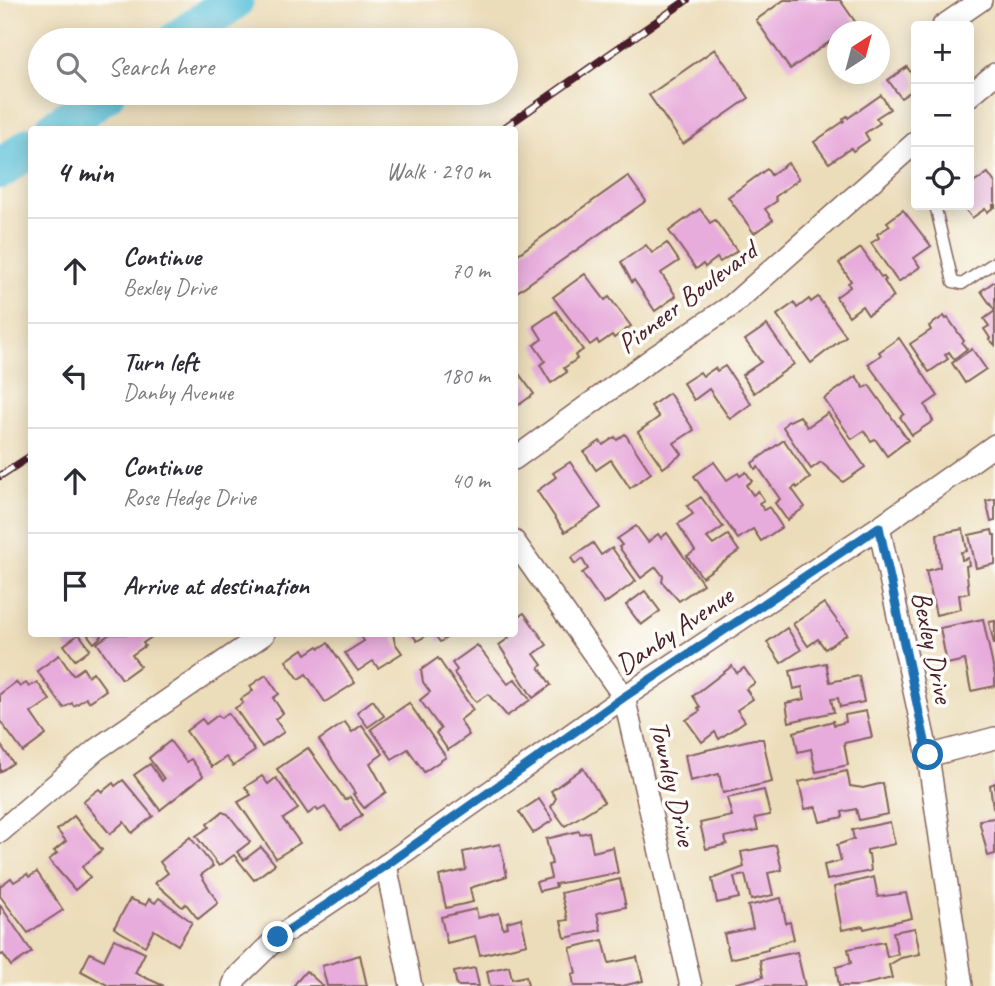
<!DOCTYPE html>
<html lang="en">
<head>
<meta charset="utf-8">
<style>
	:root { --surface:#fff; --page:#f7f7f7; --text:#2b2b33; --muted:#7c7c81; --line:#e1e1e2 }
	body { margin:0; font-family:Caveat,sans-serif; background:var(--page); color:var(--text) }
	.controls { position:absolute; right:21px; top:21px; display:grid; overflow:hidden; border-radius:7px; box-shadow:0 4px 18px #0003 }
	.controls button { width:63px; height:63px; display:grid; place-items:center; padding:0; border:0; border-bottom:2px solid var(--line); background:var(--surface); color:var(--text); font:35px sans-serif }
	.compass { position:absolute; left:827px; top:21px; width:63px; height:63px; border-radius:50%; background:var(--surface); box-shadow:0 4px 18px #0003; rotate:36deg }
	.stop { position:absolute; width:21px; height:21px; margin:-16px; border:5px solid #1f6fb2; border-radius:50%; background:#fff }
	.stop.end { background:#1f6fb2; border-color:#fff; box-shadow:0 2px 7px #0008 }
	.list { margin:0; padding:0; list-style:none }
	h2 { display:flex; justify-content:space-between; align-items:center; height:91px; margin:0; padding:0 28px; font-size:30px }
	h2 small { font-size:23px; font-weight:400; color:var(--muted) }
	.list li { display:grid; grid-template-columns:46px 1fr auto; gap:21px; align-items:center; box-sizing:border-box; height:105px; padding:0 28px; border-top:2px solid var(--line) }
	.list b { display:block; font-size:26px; white-space:nowrap }
	.list p { margin:0; font-size:23px; white-space:nowrap; color:var(--muted) }
	.list em { font-size:23px; font-style:normal; color:var(--muted) }
	.icon { flex:none; width:38px; height:38px; fill:none; stroke:currentColor; stroke-width:2; stroke-linecap:round; stroke-linejoin:round }
	.map { position:relative; flex:none; width:995px; height:986px; overflow:hidden }
	.search { position:absolute; background:var(--surface); box-shadow:0 4px 18px #0003; left:28px; top:28px; width:490px; height:77px; display:flex; align-items:center; gap:18px; box-sizing:border-box; padding:0 24px; border-radius:38px; color:var(--muted); font-size:26px }
	.panel { position:absolute; background:var(--surface); box-shadow:0 4px 18px #0003; left:28px; top:126px; width:490px; height:511px; border-radius:7px }
	.map>svg:first-child { display:block }
	.lines { fill:none; stroke-linecap:round; stroke-linejoin:round }
	.river { stroke:#5cc1da; stroke-width:40 }
	.building { fill:#e7abdc }
	.service-casing { stroke:#83625d; stroke-width:13 }
	.minor-casing { stroke:#83625d; stroke-width:24 }
	.service { stroke:#fff; stroke-width:10 }
	.minor { stroke:#fff; stroke-width:21 }
	.rail-casing { stroke:#4a1f2b; stroke-width:8 }
	.rail { stroke:#fdfcf7; stroke-width:5; stroke-dasharray:16; stroke-linecap:butt }
	.route { stroke:#1f6fb2; stroke-width:9 }
	.labels { text-anchor:middle; dominant-baseline:central; stroke-width:7; stroke-linejoin:round; paint-order:stroke }
	.street-label { font-size:28px; fill:#4a1f2b; stroke:#fdfcf7 }
</style>
</head>
<body>
<div class="map">
<svg width="995" height="986" viewBox="0 0 995 986">
	<rect width="100%" height="100%" fill="#fdfcf7"/>
	<filter id="ink" filterUnits="userSpaceOnUse"><feTurbulence type="fractalNoise" baseFrequency=".0143" numOctaves="2"/><feDisplacementMap in="SourceGraphic" scale="14" xChannelSelector="R" yChannelSelector="G"/><feConvolveMatrix kernelMatrix="1 2 1 2 8 2 1 2 1" color-interpolation-filters="sRGB"/></filter>
	<filter id="wash" filterUnits="userSpaceOnUse"><feTurbulence type="fractalNoise" baseFrequency=".00686" numOctaves="4" result="noise"/><feDisplacementMap in="SourceGraphic" scale="28" xChannelSelector="R" yChannelSelector="G"/><feGaussianBlur stdDeviation="1.57" result="paint"/><feColorMatrix in="noise" values="0 0 0 0 0 0 0 0 0 0 0 0 0 0 0 0 0 1.4 0 .05"/><feComposite in="paint" operator="in"/></filter>
	<g filter="url(#wash)">
		<rect width="100%" height="100%" fill="#ecddba"/>
		<g class="lines">
			<g class="river">
				<path d="M178 40 234 0"/>
				<path d="M54 130 105 93"/>
				<path d="M0 169 32 146"/>
			</g>
		</g>
		<g id="blocks">
			<g class="building">
				<path d="M784 0H840L856 23 844 32H838V36L790 69 756 20Z"/>
				<path d="M715 49 749 98 683 144 649 95Z"/>
				<path d="M907 67 916 80V88L901 98 888 80Z"/>
				<path d="M881 95 890 109 876 118 880 123 865 133 869 140 853 151 851 148 829 163 814 142 844 121 843 119 847 116 848 118Z"/>
				<path d="M788 163 799 179 775 197 777 201 765 209 773 220 754 233 728 197 767 169 771 175Z"/>
				<path d="M988 173 995 183V208L993 204V208L987 212 985 209 972 218 962 205H969V180L972 184Z"/>
				<path d="M628 176 646 201 514 294V257Z"/>
				<path d="M700 209 710 223 715 220 737 251 720 262 717 258 705 267 703 264 696 269 669 231Z"/>
				<path d="M903 210 931 246 914 258 920 267 898 282 871 243 879 238 877 234 890 226 887 222Z"/>
				<path d="M667 243 679 261 661 273 676 296 655 311 634 280 632 282 621 262 646 245 652 253Z"/>
				<path d="M861 248 881 277 883 276 886 280 884 281 894 297 868 315 862 306 849 316 836 297 850 287 848 283 851 281 839 263Z"/>
				<path d="M585 274 605 300 609 297 631 326 614 338 612 335 599 344 597 340 590 345 553 297Z"/>
				<path d="M995 281V311L981 291Z"/>
				<path d="M818 297 846 336 811 363 777 315 794 303 797 308 809 299 811 302Z"/>
				<path d="M556 311 583 350 575 355 577 359 564 368 567 372 551 383 540 365 545 361 534 345 542 339 534 326Z"/>
				<path d="M995 311V345L989 339 990 338 984 329 989 326 984 319Z"/>
				<path d="M944 316 946 319 948 318 964 341 962 343 967 349 954 359 949 352 945 355 948 359 929 372 910 344 931 330 929 326Z"/>
				<path d="M767 325 794 364 754 393 742 375 761 362 745 340Z"/>
				<path d="M899 338 938 396 925 405 933 421 912 435 900 417 904 414 868 364 881 355 879 352Z"/>
				<path d="M972 349 986 369 965 383 952 363Z"/>
				<path d="M725 366 751 404 730 419 709 389 694 400 683 383 700 372 703 376 715 368 717 371Z"/>
				<path d="M514 367 534 394 516 407 514 405Z"/>
				<path d="M856 376 864 388 869 385 908 440 887 456 875 439 871 441 864 431 852 439 824 399Z"/>
				<path d="M669 393 694 430 674 443 682 454 663 468 638 432 659 417 651 406Z"/>
				<path d="M828 413 865 467 843 482 821 462 811 469 783 427 787 422 800 416 807 427Z"/>
				<path d="M625 434 651 473 630 488 611 460 596 470 584 452 600 441 603 445 615 437 617 440Z"/>
				<path d="M784 440 810 478 797 488 796 486 792 489 805 507 787 520 775 503 780 499 758 467 755 469 752 463Z"/>
				<path d="M570 462 601 508 565 532 537 491 556 477 553 473Z"/>
				<path d="M714 462 727 480 738 473 740 476 746 472 752 481 746 485 753 495 758 491 764 500 759 503 764 510 769 507 782 527 761 541 753 529 738 539 694 476Z"/>
				<path d="M701 497 723 527 707 538 713 545 728 535 739 551 702 577 687 556 695 551 678 524 693 514 687 506Z"/>
				<path d="M995 499V521L991 522 986 501Z"/>
				<path d="M636 526 648 542 658 534 661 538 667 533 703 584 679 601 662 582 663 576 656 567 641 578 619 547 622 545 617 539Z"/>
				<path d="M963 529 967 551 961 552 962 560 968 558 969 565 966 566 969 593 959 595 961 609 936 615 926 571 940 567 937 534Z"/>
				<path d="M992 530 993 535H995V564L976 568 969 535Z"/>
				<path d="M593 543 601 555 612 548 636 581 604 604 582 573 588 569 582 559 575 564 571 558Z"/>
				<path d="M645 591 660 611 641 625 626 605Z"/>
				<path d="M824 603 847 634 825 649 818 639 808 646 793 624Z"/>
				<path d="M524 613 547 645 534 654 542 665 539 667 551 685 533 698 499 645 509 638 507 634H514V619Z"/>
				<path d="M983 619 995 676V686L971 691 965 660 947 664 940 628Z"/>
				<path d="M995 621V644H994L989 622Z"/>
				<path d="M787 628 801 650 781 663 767 642Z"/>
				<path d="M79 634 90 649 75 660 64 645Z"/>
				<path d="M87 634H101L102 636 94 643Z"/>
				<path d="M110 634H156L143 643 145 646 132 655 140 666 122 679 97 643Z"/>
				<path d="M359 634H393L395 643 402 653 378 668 373 661 358 671 345 653 364 641Z"/>
				<path d="M412 634H429L417 641Z"/>
				<path d="M434 634H453L440 642Z"/>
				<path d="M328 643 355 683 325 702 306 674 299 679 286 661 303 649 306 654 318 646 320 648Z"/>
				<path d="M477 645 508 684 515 679 530 700 507 716 488 694 476 702 454 673 457 670 452 663Z"/>
				<path d="M59 655 73 675 83 668 88 676 93 672 106 690 89 702 86 698 74 706 72 703 64 708 37 671Z"/>
				<path d="M438 658 473 710 460 720 469 735 448 750 436 733 441 729 420 700 430 692 423 682 421 670Z"/>
				<path d="M826 663 830 682 859 676 864 702 840 707 838 698 831 699 834 712 789 722 786 703 805 699 802 687 794 689 790 671Z"/>
				<path d="M732 666 737 673 744 668 755 683 746 689 753 699 737 710 745 721 719 739 715 732 702 742 686 720 700 711 698 708 700 707 693 696Z"/>
				<path d="M266 675 279 694 273 698 283 713 275 719 284 732 262 747 235 708 243 703 241 699 253 691 250 686Z"/>
				<path d="M16 682 20 687 26 683 29 687 37 682 50 700 31 713 46 735 23 752 0 721V694Z"/>
				<path d="M373 700 384 716 368 727 357 712Z"/>
				<path d="M409 703 446 757 424 772 408 749 392 759 371 729Z"/>
				<path d="M866 711 872 737 844 743 848 765 816 772 811 749 798 752 794 732 833 721 834 725 846 722 845 715Z"/>
				<path d="M228 713 255 751 233 766 226 757 212 767 186 731 202 719 206 724 218 715 221 718Z"/>
				<path d="M345 722 352 732 362 725 383 754 370 763 386 792 364 808 353 794 355 793 319 740Z"/>
				<path d="M754 739H763L772 782 723 793 719 774 690 781 685 755Z"/>
				<path d="M170 741 186 762 191 759 203 776 160 810 134 775 150 764 162 781 164 779 149 758Z"/>
				<path d="M0 744 13 763 0 772Z"/>
				<path d="M308 748 345 800 350 797 362 815 341 830 325 807 318 811 316 808 308 814 277 769Z"/>
				<path d="M583 768 604 802 565 826 551 807 556 798 551 791Z"/>
				<path d="M847 771 850 786 863 788 883 783 888 814 859 820 856 809 842 812 843 817 820 822 816 807 805 809 799 782Z"/>
				<path d="M262 776 268 784 276 778 298 809 283 819 300 843 276 858 238 802 251 795 245 787Z"/>
				<path d="M123 780 153 816 132 833 124 822 110 834 83 801 99 789 102 792 113 783 115 786Z"/>
				<path d="M995 783V807L993 808 990 785Z"/>
				<path d="M764 790 770 815 755 818 758 830 725 837 727 844 706 849 700 823 732 816 727 798Z"/>
				<path d="M539 799 553 820 533 833 519 812Z"/>
				<path d="M222 812 228 814 250 842 237 852 244 860 261 847 275 864 254 880 234 855 219 866 196 836 209 827 207 824Z"/>
				<path d="M74 816 102 850 82 867 90 877 75 890 49 860 57 853 54 851 66 841 57 830Z"/>
				<path d="M995 818V854L988 856 979 820Z"/>
				<path d="M890 822 895 844 867 850V854H869L871 871 827 880 824 865 841 861 837 845 854 839 852 830Z"/>
				<path d="M579 831 580 834 589 832 593 852 613 847 618 873 555 884 556 887 539 891 536 882 551 878 548 865 552 864 546 839Z"/>
				<path d="M190 837 213 866 201 875 218 903 198 919 186 904 182 907 155 883 168 873 160 862Z"/>
				<path d="M500 844 507 876 470 888 473 902 446 908 439 876 466 870 463 852Z"/>
				<path d="M776 845 782 870 768 873 773 895 751 900 745 875 734 877 739 898 717 903 712 879 744 867 741 852Z"/>
				<path d="M37 872 63 910 28 933 0 896V886L11 878 14 882 27 874 29 877Z"/>
				<path d="M874 877 878 897 906 893 912 918 864 929 863 926 842 930 834 887Z"/>
				<path d="M620 879 626 907 597 913 601 930 565 938 561 921 568 920 561 893Z"/>
				<path d="M159 898 192 922 178 945 154 930 145 946 114 928 130 899 146 905 149 899 155 903Z"/>
				<path d="M781 898 786 923 790 922 794 939 768 947V950L730 959 724 934 753 928 748 906Z"/>
				<path d="M0 905 32 952 11 966 3 954 0 956Z"/>
				<path d="M476 909 478 918 499 913 503 928 508 927 507 922 521 918 527 944 480 955 475 936 447 943 441 917Z"/>
				<path d="M915 928 920 954 901 958 889 965 892 978 858 986H839L836 967 851 963 848 949 884 942 887 957 898 954 893 932Z"/>
				<path d="M114 939 145 953 135 973 164 986H109L81 971 90 953 104 960Z"/>
				<path d="M603 940 609 963 637 957 643 981 622 986H574L572 974 576 973 570 948Z"/>
				<path d="M797 952 805 986H736V983L763 977 760 960Z"/>
				<path d="M360 955 367 986H327L322 966Z"/>
				<path d="M509 966 512 979 526 976 528 986H490L487 971Z"/>
				<path d="M475 968 479 986H457L454 972Z"/>
				<path d="M306 971 323 986H293Z"/>
			</g>
		</g>
	</g>
	<g filter="url(#ink)">
		<use href="#blocks" fill-opacity="0" stroke="#83625d" stroke-width="2"/>
		<g class="lines">
			<g class="service-casing">
				<path id="service" d="M935 205 953 282 962 284 995 262"/>
			</g>
			<g class="minor-casing">
				<g id="minor">
					<path d="M943 26 981 0"/>
					<path d="M969 96 995 74"/>
					<path d="M514 459 656 356 731 306 916 142"/>
					<path d="M879 527 928 756 962 986"/>
					<path d="M514 541 624 697 691 986"/>
					<path d="M928 756 995 738"/>
					<path d="M0 832 97 749 264 634"/>
					<path d="M386 865 411 986"/>
					<path d="M233 986 236 978 278 937 386 865 624 697 879 527 995 445"/>
				</g>
			</g>
			<use href="#service" class="service"/>
			<use href="#minor" class="minor"/>
			<g class="rail-casing">
				<g id="rail">
					<path d="M501 130 687 0"/>
					<path d="M0 476 32 455"/>
				</g>
			</g>
			<use href="#rail" class="rail"/>
		</g>
	</g>
	<g class="lines" filter="url(#ink)">
		<path class="route" d="M278 937 386 865 624 697 879 527 928 755"/>
	</g>
	<g class="labels">
		<g class="street-label">
			<text transform="translate(687 297) rotate(-37)">Pioneer Boulevard</text>
			<text transform="translate(674 630) rotate(-34)">Danby Avenue</text>
			<text transform="translate(933 647) rotate(78)">Bexley Drive</text>
			<text transform="translate(673 783) rotate(77)">Townley Drive</text>
		</g>
	</g>
</svg>
<div class="controls">
<button>+</button>
<button>−</button>
<button><svg class="icon" aria-label="locate" viewBox="0 0 24 24"><circle cx="12" cy="12" r="6"/><path d="M12 2v4M12 18v4M2 12h4M18 12h4"/></svg></button>
</div>
<svg class="compass" viewBox="-18 -18 36 36"><path d="M0-13l5 13h-10z" fill="#e53935"/><path d="M0 13l5-13h-10z" fill="#7c7c81"/></svg>
<div class="stop" style="left:928px;top:755px"></div>
<div class="stop end" style="left:278px;top:937px"></div>
<div class="search"><svg class="icon" aria-label="search" viewBox="0 0 24 24"><circle cx="10" cy="10" r="6"/><path d="M15 15l6 6"/></svg>Search here</div>
<section class="panel">
<h2>4 min<small>Walk · 290 m</small></h2>
<ul class="list">
<li><svg class="icon" aria-label="ahead" viewBox="0 0 24 24"><path d="M12 20V5M6 11l6-6 6 6"/></svg><div><b>Continue</b><p>Bexley Drive</p></div><em>70 m</em></li>
<li><svg class="icon" aria-label="left" viewBox="0 0 24 24"><path d="M17 20v-9H6M10 6l-5 5 5 5"/></svg><div><b>Turn left</b><p>Danby Avenue</p></div><em>180 m</em></li>
<li><svg class="icon" aria-label="ahead" viewBox="0 0 24 24"><path d="M12 20V5M6 11l6-6 6 6"/></svg><div><b>Continue</b><p>Rose Hedge Drive</p></div><em>40 m</em></li>
<li><svg class="icon" aria-label="arrive" viewBox="0 0 24 24"><path d="M6 21V4h12l-3 4 3 4H6"/></svg><div><b>Arrive at destination</b></div></li>
</ul>
</section>
</div>
</body>
</html>
